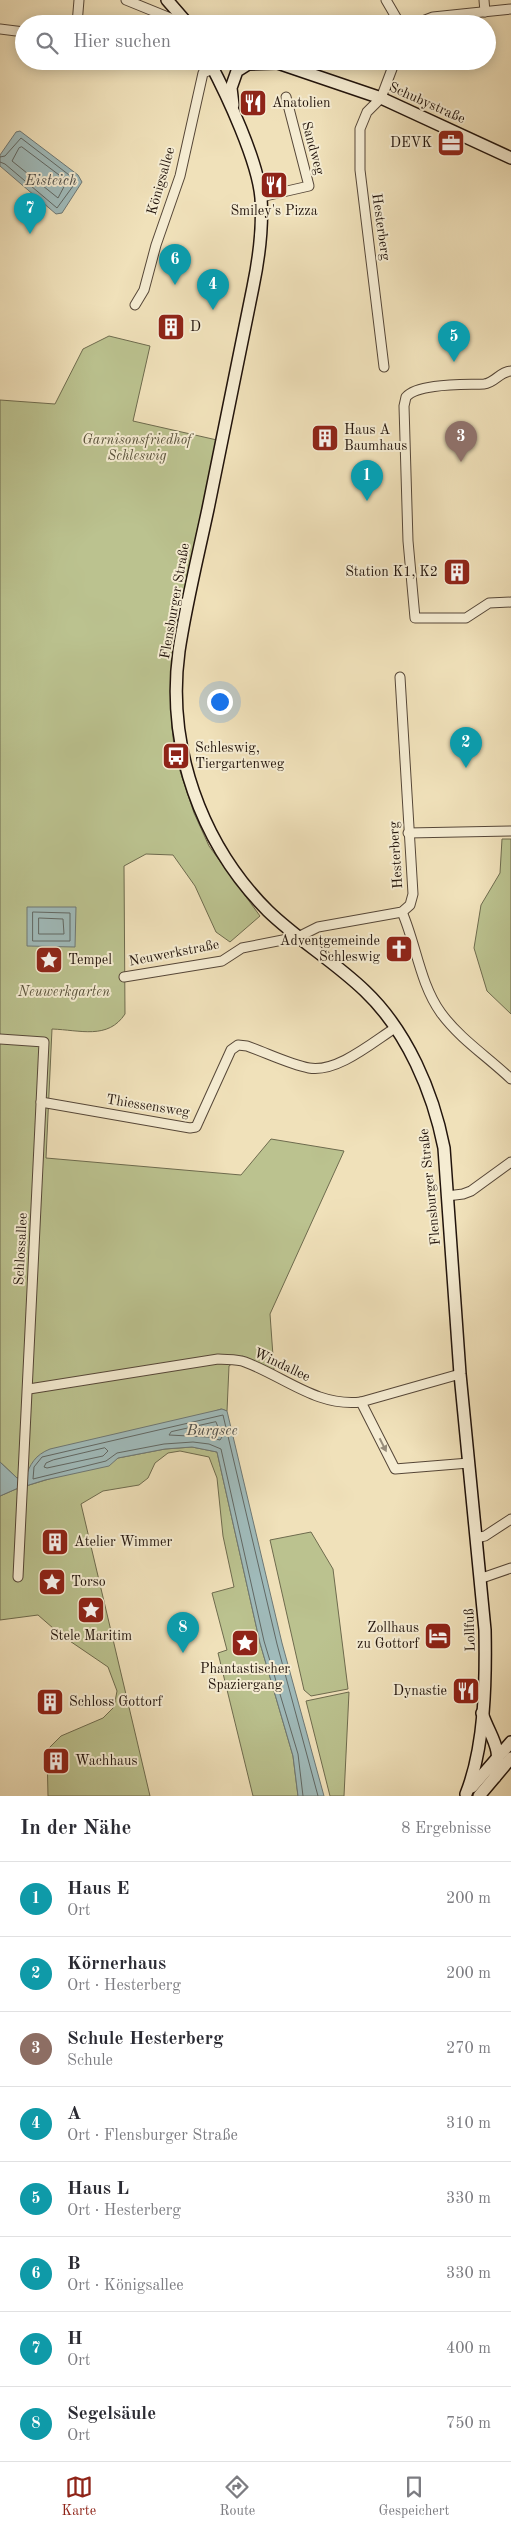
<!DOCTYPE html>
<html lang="de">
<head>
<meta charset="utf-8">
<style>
	:root { --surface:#fff; --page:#f7f7f7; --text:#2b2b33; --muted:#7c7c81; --line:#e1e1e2; --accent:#8f2418 }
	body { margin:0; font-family:"Old Standard TT",serif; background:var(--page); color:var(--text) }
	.you { position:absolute; left:219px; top:701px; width:18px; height:18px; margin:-12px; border:4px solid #fff; border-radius:50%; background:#1a73e8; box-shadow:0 0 0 8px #1a73e833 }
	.badge { display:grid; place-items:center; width:32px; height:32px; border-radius:50%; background:var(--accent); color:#fff; font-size:16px; font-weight:700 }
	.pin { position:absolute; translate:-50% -41px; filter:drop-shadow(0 1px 2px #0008) }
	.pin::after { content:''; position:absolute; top:26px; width:18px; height:15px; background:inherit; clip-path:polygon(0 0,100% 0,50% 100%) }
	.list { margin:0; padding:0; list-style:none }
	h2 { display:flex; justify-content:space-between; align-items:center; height:65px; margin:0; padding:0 20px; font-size:21px }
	h2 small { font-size:16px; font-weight:400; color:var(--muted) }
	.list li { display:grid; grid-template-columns:32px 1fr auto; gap:15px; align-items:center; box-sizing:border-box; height:75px; padding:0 20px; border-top:1px solid var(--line) }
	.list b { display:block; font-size:19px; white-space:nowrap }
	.list p { margin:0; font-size:16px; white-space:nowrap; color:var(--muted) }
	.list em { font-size:16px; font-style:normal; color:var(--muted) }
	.icon { flex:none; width:28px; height:28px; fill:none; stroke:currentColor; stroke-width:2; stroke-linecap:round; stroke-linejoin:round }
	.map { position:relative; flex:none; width:511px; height:1796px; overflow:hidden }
	.search { position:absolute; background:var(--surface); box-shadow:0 2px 12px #0003; left:15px; right:15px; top:15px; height:55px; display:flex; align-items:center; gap:12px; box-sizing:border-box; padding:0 18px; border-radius:28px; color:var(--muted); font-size:19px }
	.sheet { height:665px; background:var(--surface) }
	nav { display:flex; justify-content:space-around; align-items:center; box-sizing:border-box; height:70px; border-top:1px solid var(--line); background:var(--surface); font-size:14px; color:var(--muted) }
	nav a { display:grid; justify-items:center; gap:2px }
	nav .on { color:var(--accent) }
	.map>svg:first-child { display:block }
	.green { fill:#bbc28f; stroke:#6e6b4e }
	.water { fill:#a0bbbb; stroke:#6e7875 }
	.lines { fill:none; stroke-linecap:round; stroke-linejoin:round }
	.shore { stroke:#616864; stroke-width:1 }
	.street-casing { stroke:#564738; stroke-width:11 }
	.secondary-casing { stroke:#22140c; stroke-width:14 }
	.street { stroke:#f5ecd2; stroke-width:9 }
	.secondary { stroke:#f5ecd2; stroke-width:11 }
	.oneway { fill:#968b79 }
	.labels { text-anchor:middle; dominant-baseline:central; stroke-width:4; stroke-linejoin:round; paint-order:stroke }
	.poi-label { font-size:14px; fill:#22140c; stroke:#f5ecd2; text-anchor:start }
	.street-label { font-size:14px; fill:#22140c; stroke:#f5ecd2 }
	.park-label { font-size:14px; font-style:italic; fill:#58513a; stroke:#f5ecd2 }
	.water-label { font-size:15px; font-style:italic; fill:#4e4e49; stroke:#f5ecd2 }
</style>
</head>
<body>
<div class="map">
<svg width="511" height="1796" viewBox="0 0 511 1796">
	<rect width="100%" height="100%" fill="#f0e1ba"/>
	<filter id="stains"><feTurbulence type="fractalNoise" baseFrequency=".004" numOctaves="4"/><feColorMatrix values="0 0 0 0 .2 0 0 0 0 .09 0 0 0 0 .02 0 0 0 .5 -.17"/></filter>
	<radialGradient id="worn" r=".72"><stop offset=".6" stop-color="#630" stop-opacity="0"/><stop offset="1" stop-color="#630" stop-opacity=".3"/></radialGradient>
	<g class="green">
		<path d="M109 336 150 346 133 421 217 440 177 636 171 687 172 727 175 756 194 813 209 846 260 916 230 942 216 932 195 886 173 855 146 854 124 866 125 1014C108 1040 80 1030 52 1029L46 1158 241 1175 271 1139 344 1151 270 1314 274 1370 242 1356 229 1366 227 1411 221 1409 25 1479 17 1478 0 1462V400L55 404 83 349Z"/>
		<path d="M502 839H511V1014L487 991 474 948 481 905 500 873Z"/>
		<path d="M192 1447 217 1452 260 1643 293 1756 298 1796H253L218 1653 227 1650 212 1593 234 1587 223 1536 217 1478 209 1457 180 1451 168 1453 155 1463 148 1478 139 1485 103 1491 81 1504 150 1796H48L47 1750 61 1736 103 1718 114 1707 117 1691 108 1667 61 1635 38 1615 0 1620V1496L16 1489 118 1458 165 1449Z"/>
		<path d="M311 1532 333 1569 348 1689 311 1696 304 1690 270 1540Z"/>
		<path d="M349 1692 344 1796H330L306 1701Z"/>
	</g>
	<g class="water">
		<path d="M20 131 78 175 82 182 62 213 56 214 0 166V155L16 132Z"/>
		<path d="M27 907H76L75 947 27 946Z"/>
		<path d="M222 1409 227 1411 282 1643 324 1796H298L293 1756 260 1643 217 1452 192 1447 165 1449 118 1458 109 1466 45 1480 16 1489 0 1496V1462L17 1478 25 1479C30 1464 35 1455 50 1449Z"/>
	</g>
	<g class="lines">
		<g class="shore">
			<path d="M22 147 67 181 58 198 12 161 19 148Z"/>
			<path d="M0 157 5 156 21 138 73 178 76 182 57 208 5 164 0 162"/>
			<path d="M33 912 70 913V941H33Z"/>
			<path d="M39 918 63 919 64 934H39Z"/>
			<path d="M216 1422 222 1437 220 1440 208 1437 169 1435 171 1432Z"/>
			<path d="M105 1448 108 1451 103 1456 47 1468 44 1467 46 1463 53 1460Z"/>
			<path d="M303 1796 298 1754 264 1641 221 1449 209 1444 193 1442 164 1444 117 1453 106 1461 33 1479 34 1467 42 1457 223 1415 277 1644 318 1796"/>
		</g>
		<g class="street-casing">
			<g id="street">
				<path d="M126 0 185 24"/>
				<path d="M386 0 400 24"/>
				<path d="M484 0 485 12"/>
				<path d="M77 24 79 0"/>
				<path d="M415 24 433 17 511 9"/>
				<path d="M0 29 24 32"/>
				<path d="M261 197 309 186 286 97"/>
				<path d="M135 305 144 290 156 245 180 176 203 73 213 69"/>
				<path d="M384 367 360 170V129L367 112 381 98 395 61"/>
				<path d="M511 371C499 372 495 383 484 384 465 385 418 383 406 397L404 406 408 541 415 618H466L489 603 511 602"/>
				<path d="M408 833 511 831"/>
				<path d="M402 912C416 944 420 984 441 1013 460 1039 488 1057 511 1079"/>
				<path d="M124 977 222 961 242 948 298 937 318 927 402 912 410 905 413 894 400 677"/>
				<path d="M0 1039 44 1042 18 1577"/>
				<path d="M41 1102 190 1128 196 1127 231 1050 238 1045 247 1046C267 1053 289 1064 309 1068 337 1073 373 1042 395 1028"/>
				<path d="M447 1196 463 1194 471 1191 511 1162"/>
				<path d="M29 1389 218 1359C227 1360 237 1359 245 1362 285 1377 317 1407 361 1402L460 1374"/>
				<path d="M361 1402 395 1469 469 1463"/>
				<path d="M476 1538 485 1536 511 1519"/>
				<path d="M482 1578 511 1568"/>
			</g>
		</g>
		<g class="secondary-casing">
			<g id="secondary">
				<path d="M167 0 188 24"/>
				<path d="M209 61C227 95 258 161 261 198 263 228 259 258 253 287 238 361 223 435 208 509 198 556 186 604 179 651 166 746 201 844 268 911 298 940 335 962 365 991 407 1031 433 1092 444 1148L460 1374 485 1630C486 1681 485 1747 466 1794"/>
				<path d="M272 61 381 98 511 158"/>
				<path d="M233 105 231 88 237 71 248 64 278 63"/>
				<path d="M482 1713C491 1739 503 1747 495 1777"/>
				<path d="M472 1787 511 1742"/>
				<path d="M479 1796 511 1758"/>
			</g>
		</g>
		<use href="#street" class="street"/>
		<use href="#secondary" class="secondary"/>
	</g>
	<defs><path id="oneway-solid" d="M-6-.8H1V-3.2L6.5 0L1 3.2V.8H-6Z" transform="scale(1.25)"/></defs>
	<use class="oneway" href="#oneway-solid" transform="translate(383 1445) rotate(63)"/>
	<defs>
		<g id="restaurant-square" transform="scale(1.4375)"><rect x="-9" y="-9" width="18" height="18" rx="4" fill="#8f2418" stroke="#f5ecd2"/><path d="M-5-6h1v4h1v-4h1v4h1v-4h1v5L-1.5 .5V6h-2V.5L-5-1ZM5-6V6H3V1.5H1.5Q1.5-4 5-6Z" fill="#fff"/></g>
		<g id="office-square" transform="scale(1.4375)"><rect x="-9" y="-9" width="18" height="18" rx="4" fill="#8f2418" stroke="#f5ecd2"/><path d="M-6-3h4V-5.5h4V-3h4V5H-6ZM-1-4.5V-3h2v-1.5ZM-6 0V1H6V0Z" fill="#fff"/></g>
		<g id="building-square" transform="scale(1.4375)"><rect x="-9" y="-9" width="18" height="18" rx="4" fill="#8f2418" stroke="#f5ecd2"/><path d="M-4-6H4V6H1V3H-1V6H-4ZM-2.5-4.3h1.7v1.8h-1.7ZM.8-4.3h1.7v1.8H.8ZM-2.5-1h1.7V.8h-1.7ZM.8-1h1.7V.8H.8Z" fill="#fff"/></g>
		<g id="bus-square" transform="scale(1.4375)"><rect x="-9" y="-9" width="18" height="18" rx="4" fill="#8f2418" stroke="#f5ecd2"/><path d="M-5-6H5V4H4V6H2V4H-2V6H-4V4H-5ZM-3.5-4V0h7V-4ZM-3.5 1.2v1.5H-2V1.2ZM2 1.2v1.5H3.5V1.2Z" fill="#fff"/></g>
		<g id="church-square" transform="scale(1.4375)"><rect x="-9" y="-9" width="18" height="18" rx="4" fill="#8f2418" stroke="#f5ecd2"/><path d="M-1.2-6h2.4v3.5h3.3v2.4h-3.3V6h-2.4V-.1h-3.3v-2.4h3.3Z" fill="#fff"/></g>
		<g id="sight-square" transform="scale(1.4375)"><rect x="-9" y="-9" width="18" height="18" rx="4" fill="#8f2418" stroke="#f5ecd2"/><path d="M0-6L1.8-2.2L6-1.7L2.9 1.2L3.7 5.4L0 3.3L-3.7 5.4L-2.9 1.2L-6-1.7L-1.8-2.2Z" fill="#fff"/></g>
		<g id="hotel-square" transform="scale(1.4375)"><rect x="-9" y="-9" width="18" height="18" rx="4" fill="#8f2418" stroke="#f5ecd2"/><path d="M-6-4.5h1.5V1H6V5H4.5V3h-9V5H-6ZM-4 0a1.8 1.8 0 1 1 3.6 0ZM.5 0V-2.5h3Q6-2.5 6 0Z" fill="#fff"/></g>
	</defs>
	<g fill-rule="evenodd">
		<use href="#restaurant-square" x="253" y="103"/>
		<use href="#office-square" x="451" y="143"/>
		<use href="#restaurant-square" x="274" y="185"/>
		<use href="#building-square" x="171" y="327"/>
		<use href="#building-square" x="325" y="438"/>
		<use href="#building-square" x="457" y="572"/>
		<use href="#bus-square" x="176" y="756"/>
		<use href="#church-square" x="399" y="949"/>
		<use href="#sight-square" x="49" y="960"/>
		<use href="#building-square" x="55" y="1542"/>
		<use href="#sight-square" x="52" y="1582"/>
		<use href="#sight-square" x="91" y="1610"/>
		<use href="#hotel-square" x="438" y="1636"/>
		<use href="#sight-square" x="245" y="1643"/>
		<use href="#restaurant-square" x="466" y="1691"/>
		<use href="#building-square" x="50" y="1702"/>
		<use href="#building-square" x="56" y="1761"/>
	</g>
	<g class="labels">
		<g class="poi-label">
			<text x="272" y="103">Anatolien</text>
			<text x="432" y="143" text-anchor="end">DEVK</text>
			<text x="274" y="211" text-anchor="middle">Smiley's Pizza</text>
			<text x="190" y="327">D</text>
			<text x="344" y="430">Haus A<tspan x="344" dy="16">Baumhaus</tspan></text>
			<text x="438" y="572" text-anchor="end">Station K1, K2</text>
			<text x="195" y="748">Schleswig,<tspan x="195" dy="16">Tiergartenweg</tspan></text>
			<text x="380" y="941" text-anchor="end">Adventgemeinde<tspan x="380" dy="16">Schleswig</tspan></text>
			<text x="68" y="960">Tempel</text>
			<text x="74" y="1542">Atelier Wimmer</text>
			<text x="71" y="1582">Torso</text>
			<text x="419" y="1628" text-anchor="end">Zollhaus<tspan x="419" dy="16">zu Gottorf</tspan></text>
			<text x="91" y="1636" text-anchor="middle">Stele Maritim</text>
			<text x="245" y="1669" text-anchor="middle">Phantastischer<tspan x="245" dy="16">Spaziergang</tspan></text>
			<text x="447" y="1691" text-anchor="end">Dynastie</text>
			<text x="69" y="1702">Schloss Gottorf</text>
			<text x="75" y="1761">Wachhaus</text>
		</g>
		<g class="street-label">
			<text transform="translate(427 103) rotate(24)">Schubystraße</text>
			<text transform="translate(313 148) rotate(75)">Sandweg</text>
			<text transform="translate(161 181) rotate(-74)">Königsallee</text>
			<text transform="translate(381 227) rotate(82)">Hesterberg</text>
			<text transform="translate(175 601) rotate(-80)">Flensburger Straße</text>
			<text transform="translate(396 855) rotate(-94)">Hesterberg</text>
			<text transform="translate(174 953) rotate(-11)">Neuwerkstraße</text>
			<text transform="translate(148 1106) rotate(9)">Thiessensweg</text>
			<text transform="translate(430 1187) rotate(-96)">Flensburger Straße</text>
			<text transform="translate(21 1249) rotate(-87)">Schlossallee</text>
			<text transform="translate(282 1365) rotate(25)">Windallee</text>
			<text transform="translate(470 1630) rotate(-92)">Lollfuß</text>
		</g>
		<g class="park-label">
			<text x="137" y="440">Garnisonsfriedhof<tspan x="137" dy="16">Schleswig</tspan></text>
			<text x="64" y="992">Neuwerkgarten</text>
		</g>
		<g class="water-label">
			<text x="51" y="181">Eisteich</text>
			<text x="212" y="1431">Burgsee</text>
		</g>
	</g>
	<rect width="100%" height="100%" filter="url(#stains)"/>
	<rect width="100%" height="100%" fill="url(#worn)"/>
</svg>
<div class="you"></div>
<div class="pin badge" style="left:367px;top:501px;background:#0f9aa8">1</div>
<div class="pin badge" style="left:466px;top:768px;background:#0f9aa8">2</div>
<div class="pin badge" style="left:461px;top:462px;background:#8d6e63">3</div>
<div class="pin badge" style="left:213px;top:310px;background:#0f9aa8">4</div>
<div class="pin badge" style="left:454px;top:362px;background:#0f9aa8">5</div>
<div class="pin badge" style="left:175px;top:285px;background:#0f9aa8">6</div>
<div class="pin badge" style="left:30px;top:234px;background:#0f9aa8">7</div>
<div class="pin badge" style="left:183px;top:1653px;background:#0f9aa8">8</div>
<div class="search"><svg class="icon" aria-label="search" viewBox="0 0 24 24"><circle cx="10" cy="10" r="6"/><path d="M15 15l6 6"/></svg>Hier suchen</div>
</div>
<section class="sheet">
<h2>In der Nähe<small>8 Ergebnisse</small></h2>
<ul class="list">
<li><span class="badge" style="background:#0f9aa8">1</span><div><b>Haus E</b><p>Ort</p></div><em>200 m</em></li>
<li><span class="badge" style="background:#0f9aa8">2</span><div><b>Körnerhaus</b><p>Ort · Hesterberg</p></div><em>200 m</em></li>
<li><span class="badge" style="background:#8d6e63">3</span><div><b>Schule Hesterberg</b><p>Schule</p></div><em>270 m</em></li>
<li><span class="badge" style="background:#0f9aa8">4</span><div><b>A</b><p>Ort · Flensburger Straße</p></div><em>310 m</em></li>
<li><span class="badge" style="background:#0f9aa8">5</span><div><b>Haus L</b><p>Ort · Hesterberg</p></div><em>330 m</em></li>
<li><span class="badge" style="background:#0f9aa8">6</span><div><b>B</b><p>Ort · Königsallee</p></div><em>330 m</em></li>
<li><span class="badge" style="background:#0f9aa8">7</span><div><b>H</b><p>Ort</p></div><em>400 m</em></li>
<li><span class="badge" style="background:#0f9aa8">8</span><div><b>Segelsäule</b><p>Ort</p></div><em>750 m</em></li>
</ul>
</section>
<nav>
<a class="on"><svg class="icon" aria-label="map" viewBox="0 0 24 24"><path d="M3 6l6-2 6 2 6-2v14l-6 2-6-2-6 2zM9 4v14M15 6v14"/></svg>Karte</a>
<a><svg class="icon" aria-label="directions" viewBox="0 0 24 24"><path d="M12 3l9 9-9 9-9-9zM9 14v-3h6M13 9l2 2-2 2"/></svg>Route</a>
<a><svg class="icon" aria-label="saved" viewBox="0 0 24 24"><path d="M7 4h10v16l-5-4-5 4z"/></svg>Gespeichert</a>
</nav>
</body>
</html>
